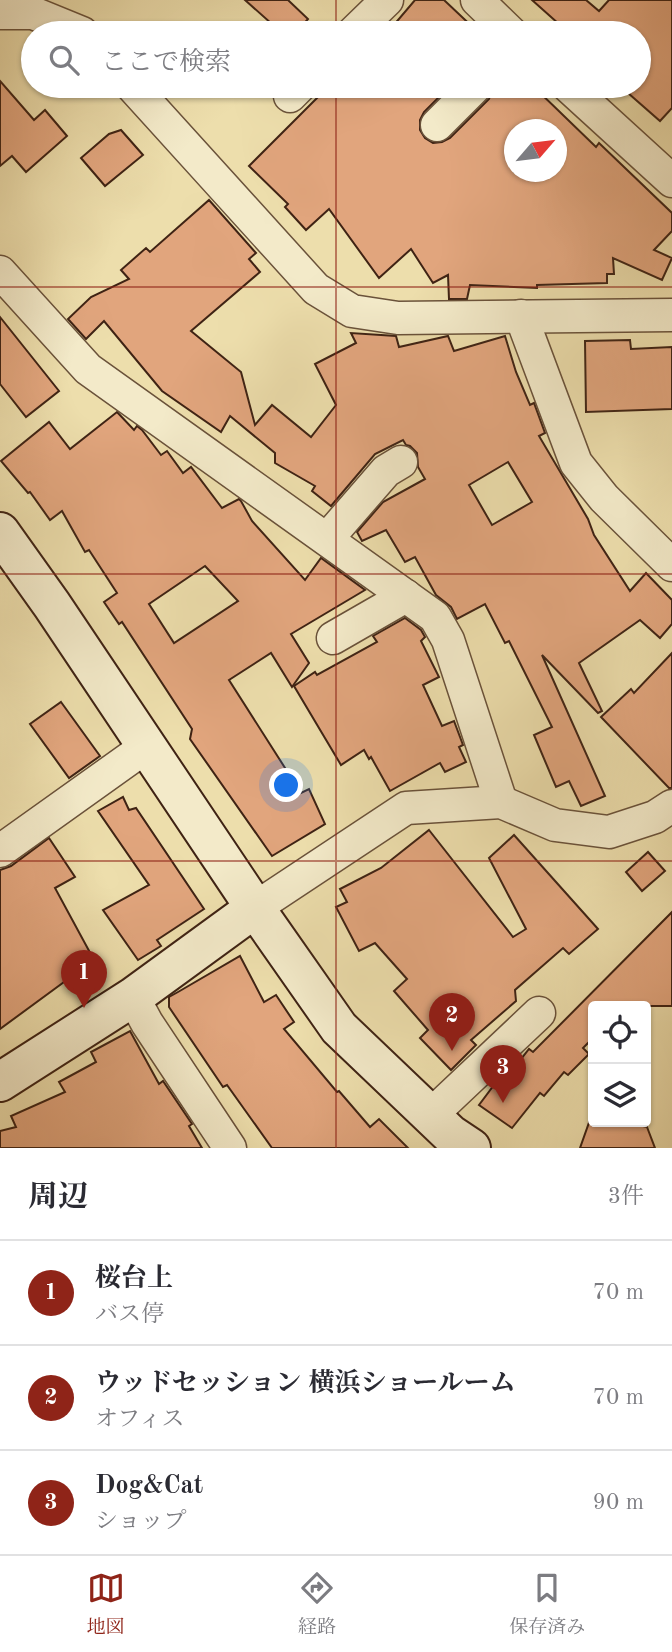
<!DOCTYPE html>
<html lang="ja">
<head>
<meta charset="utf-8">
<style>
	:root { --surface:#fff; --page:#f7f7f7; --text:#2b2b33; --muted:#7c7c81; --line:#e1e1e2; --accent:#8f2418 }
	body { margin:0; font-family:"Old Standard TT","Noto Serif JP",serif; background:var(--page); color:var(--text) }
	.controls { position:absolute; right:21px; bottom:21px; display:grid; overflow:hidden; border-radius:7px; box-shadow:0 2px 5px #0004 }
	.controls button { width:63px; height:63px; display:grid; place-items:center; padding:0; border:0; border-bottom:2px solid var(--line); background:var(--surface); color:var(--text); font:35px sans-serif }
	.compass { position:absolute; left:504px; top:119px; width:63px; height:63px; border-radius:50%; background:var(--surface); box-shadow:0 2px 5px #0004; rotate:62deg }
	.you { position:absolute; left:287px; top:786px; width:24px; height:24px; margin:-18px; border:5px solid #fff; border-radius:50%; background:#1a73e8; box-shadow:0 0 0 10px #1a73e833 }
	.badge { display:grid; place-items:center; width:46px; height:46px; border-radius:50%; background:var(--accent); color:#fff; font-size:23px; font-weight:700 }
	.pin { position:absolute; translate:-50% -58px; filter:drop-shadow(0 2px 4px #0008) }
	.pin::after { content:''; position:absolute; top:37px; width:24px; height:21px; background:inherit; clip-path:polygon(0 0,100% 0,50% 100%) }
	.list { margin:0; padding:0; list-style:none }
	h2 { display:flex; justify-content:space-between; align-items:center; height:91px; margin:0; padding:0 28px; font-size:30px }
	h2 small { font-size:23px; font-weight:400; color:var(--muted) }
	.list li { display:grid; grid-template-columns:46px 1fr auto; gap:21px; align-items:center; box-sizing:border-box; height:105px; padding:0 28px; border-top:2px solid var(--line) }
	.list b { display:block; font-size:26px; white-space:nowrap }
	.list p { margin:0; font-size:23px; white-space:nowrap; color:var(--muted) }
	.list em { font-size:23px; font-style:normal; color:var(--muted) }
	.icon { flex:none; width:38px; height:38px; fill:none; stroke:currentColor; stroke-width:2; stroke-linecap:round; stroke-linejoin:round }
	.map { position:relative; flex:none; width:672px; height:1148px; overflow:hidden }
	.search { position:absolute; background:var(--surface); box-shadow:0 2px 5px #0004; left:21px; right:21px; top:21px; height:77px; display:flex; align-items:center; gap:18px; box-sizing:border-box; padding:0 24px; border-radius:38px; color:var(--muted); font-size:26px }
	.sheet { height:406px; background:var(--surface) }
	nav { display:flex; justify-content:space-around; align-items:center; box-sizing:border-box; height:98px; border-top:2px solid var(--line); background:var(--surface); font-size:19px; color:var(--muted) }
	nav a { display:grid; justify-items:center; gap:4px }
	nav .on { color:var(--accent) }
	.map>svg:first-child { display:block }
	.building { fill:#e1a57d; stroke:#3f2314; stroke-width:2; fill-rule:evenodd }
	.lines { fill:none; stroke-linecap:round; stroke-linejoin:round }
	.street-casing { stroke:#6a523a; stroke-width:35 }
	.secondary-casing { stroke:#3f2314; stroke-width:42 }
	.street { stroke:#f3eac9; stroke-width:32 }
	.secondary { stroke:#f3eac9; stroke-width:38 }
	.grid { fill:none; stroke:#8f2418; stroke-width:2; stroke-opacity:0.55 }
</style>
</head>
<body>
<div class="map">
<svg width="672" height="1148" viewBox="0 0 672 1148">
	<rect width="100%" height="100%" fill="#eddeac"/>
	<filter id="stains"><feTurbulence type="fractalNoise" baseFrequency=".00286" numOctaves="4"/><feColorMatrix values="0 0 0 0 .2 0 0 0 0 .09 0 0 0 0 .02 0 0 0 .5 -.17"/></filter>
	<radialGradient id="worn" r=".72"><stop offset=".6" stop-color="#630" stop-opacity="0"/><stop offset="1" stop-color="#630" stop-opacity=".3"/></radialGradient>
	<g class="building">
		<path d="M245 0H288L308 19 296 33H282Z"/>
		<path d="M415 0H444L479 33H387Z"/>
		<path d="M532 0H586L599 11 609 0H672V108L660 121 620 86H639V33H569Z"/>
		<path d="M0 81 34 120 45 110 67 136 26 172 12 156 0 166Z"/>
		<path d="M329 86H450L424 112 420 120V130L425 138 433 143 442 142 450 138 489 99 494 86H533L596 147 599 143 672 213V231L654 250 672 258 662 280 613 258 614 274H607V283L537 285V288L470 285 467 299H449L448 275 433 283 411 249 379 278 329 209 306 230 285 207 288 204 249 166ZM514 130H556V172H514Z"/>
		<path d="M121 130 143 155 105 186 81 158 109 134Z"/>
		<path d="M209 200 256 253 249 259 260 272 191 331 241 372 255 425 272 405 311 437 336 405 315 364 356 343 351 333 396 336 399 347 448 336 454 351 505 336 516 372 530 405 534 403 545 433 539 436 588 519 594 535 630 591 646 573 672 600V624L660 638 640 620 579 663 602 711 598 713 542 655 605 796 581 806 569 781 556 787 534 735 552 727 509 641 505 643 485 604 457 619 451 607 436 595 415 557 405 562 386 530 362 541 357 532 383 502 425 479 418 467 417 453 410 446 406 445 403 440 375 454 331 506 312 491 315 486 275 463V453L230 416 221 432 162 391 104 321 86 339 68 319 91 297 129 279 121 270 146 248 150 252ZM508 462 532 502 492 525 469 485Z"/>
		<path d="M0 317 59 391 26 417 0 384Z"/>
		<path d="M630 340 631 349 672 347V409L586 412 585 341Z"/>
		<path d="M117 412 134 430 137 426 142 430 161 455 167 451 183 473 191 467 222 508 239 499 241 501 252 521 305 580 321 558 365 590 291 634 309 663 292 687 271 653 229 680 301 793 309 789 325 824 272 856 190 739 192 729 122 622 119 624 104 602 117 593 89 550 85 552 62 511 50 520 30 492 28 493 1 461 49 422 70 449ZM205 566 238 601 174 643 149 604Z"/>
		<path d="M405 618 421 630 425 637 421 641 439 677 423 685 442 726 454 721 463 745 459 747 466 762 445 772 440 763 390 791 371 757 369 759 364 750 341 765 294 686 315 672 317 675 377 642 373 636Z"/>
		<path d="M672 653V788H669L601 717 631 689 634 693Z"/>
		<path d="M61 702 100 756 69 778 30 724Z"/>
		<path d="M123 797 129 810 136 808 204 909 157 940 161 946 138 960 103 910 149 885 98 811Z"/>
		<path d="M429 830 513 937 526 929 489 858 514 835 598 929 569 954 563 948 515 990 516 1001 471 1040 476 1045 451 1070 420 1038 428 1030 394 991 407 979 375 943 359 951 336 907 347 902 340 889 381 868Z"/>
		<path d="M49 838 75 877 55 888 94 960 0 1029V870L11 866Z"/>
		<path d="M648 852 665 871 642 891 626 872Z"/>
		<path d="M672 912V1006H593V1038L583 1048 589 1054 568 1075 564 1072 544 1096 540 1093 512 1128 479 1105 503 1073 507 1077 529 1049 533 1052Z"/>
		<path d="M240 956 264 1002 276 995 294 1022 284 1029 337 1092 339 1091 370 1127 379 1119 408 1148H272L227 1085 223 1087 169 1007V997L178 992Z"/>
		<path d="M130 1031 159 1084 163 1081 192 1124 189 1126 202 1148H0V1131L16 1127 11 1116 65 1092 59 1082 96 1062 91 1052Z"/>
		<path d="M591 1117 593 1118V1122H627L647 1127 655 1148H580Z"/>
	</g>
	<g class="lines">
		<g class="street-casing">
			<g id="street">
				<path d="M477 0 511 33"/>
				<path d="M0 13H33L82 33"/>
				<path d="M353 33 387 0"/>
				<path d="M132 86 316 289 352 311 398 318 672 315"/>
				<path d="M568 86 672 181"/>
				<path d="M290 96 300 86"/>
				<path d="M437 125 476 86"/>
				<path d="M0 272 88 369 435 617 448 640 501 802"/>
				<path d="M521 316 576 463 604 498 672 565"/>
				<path d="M327 539 386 471 401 462"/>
				<path d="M333 638 406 596"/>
				<path d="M0 851 147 746"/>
				<path d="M255 908 406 808 501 802 555 825 609 832 655 817 672 806"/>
				<path d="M133 997 147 1023 230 1148"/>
				<path d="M430 1116 539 1013"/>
			</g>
		</g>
		<g class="secondary-casing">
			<g id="secondary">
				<path d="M0 532 52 605 255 908 339 1028 450 1134 471 1148"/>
				<path d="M0 1082 133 997 255 908"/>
			</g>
		</g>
		<use href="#street" class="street"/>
		<use href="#secondary" class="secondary"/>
	</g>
	<path class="grid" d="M336 0V33M336 86V1148M0 287H672M0 574H672M0 861H672"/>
	<rect width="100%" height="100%" filter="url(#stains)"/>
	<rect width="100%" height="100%" fill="url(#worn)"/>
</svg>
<div class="controls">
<button><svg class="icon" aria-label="locate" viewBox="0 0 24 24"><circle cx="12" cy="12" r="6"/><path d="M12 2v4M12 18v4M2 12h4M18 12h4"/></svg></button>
<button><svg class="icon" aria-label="layers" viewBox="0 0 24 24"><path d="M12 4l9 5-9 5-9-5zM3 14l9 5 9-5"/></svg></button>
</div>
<svg class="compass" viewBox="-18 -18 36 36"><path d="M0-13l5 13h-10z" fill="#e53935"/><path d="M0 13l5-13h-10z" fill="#7c7c81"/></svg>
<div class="you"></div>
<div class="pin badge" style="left:84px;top:1008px">1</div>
<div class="pin badge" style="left:452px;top:1051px">2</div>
<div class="pin badge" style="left:503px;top:1103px">3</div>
<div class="search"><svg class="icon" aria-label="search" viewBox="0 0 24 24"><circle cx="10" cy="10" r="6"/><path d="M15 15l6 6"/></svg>ここで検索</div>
</div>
<section class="sheet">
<h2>周辺<small>3件</small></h2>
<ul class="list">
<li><span class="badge">1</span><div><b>桜台上</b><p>バス停</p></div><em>70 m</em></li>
<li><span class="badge">2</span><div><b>ウッドセッション 横浜ショールーム</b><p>オフィス</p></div><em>70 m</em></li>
<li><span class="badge">3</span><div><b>Dog&amp;Cat</b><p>ショップ</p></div><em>90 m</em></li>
</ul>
</section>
<nav>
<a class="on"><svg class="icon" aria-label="map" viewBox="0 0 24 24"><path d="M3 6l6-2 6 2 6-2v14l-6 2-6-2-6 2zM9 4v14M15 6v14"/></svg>地図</a>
<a><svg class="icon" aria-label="directions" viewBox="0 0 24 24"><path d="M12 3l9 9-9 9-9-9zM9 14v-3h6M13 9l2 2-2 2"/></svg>経路</a>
<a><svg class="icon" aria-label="saved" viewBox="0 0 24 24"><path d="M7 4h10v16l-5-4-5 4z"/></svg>保存済み</a>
</nav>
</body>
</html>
